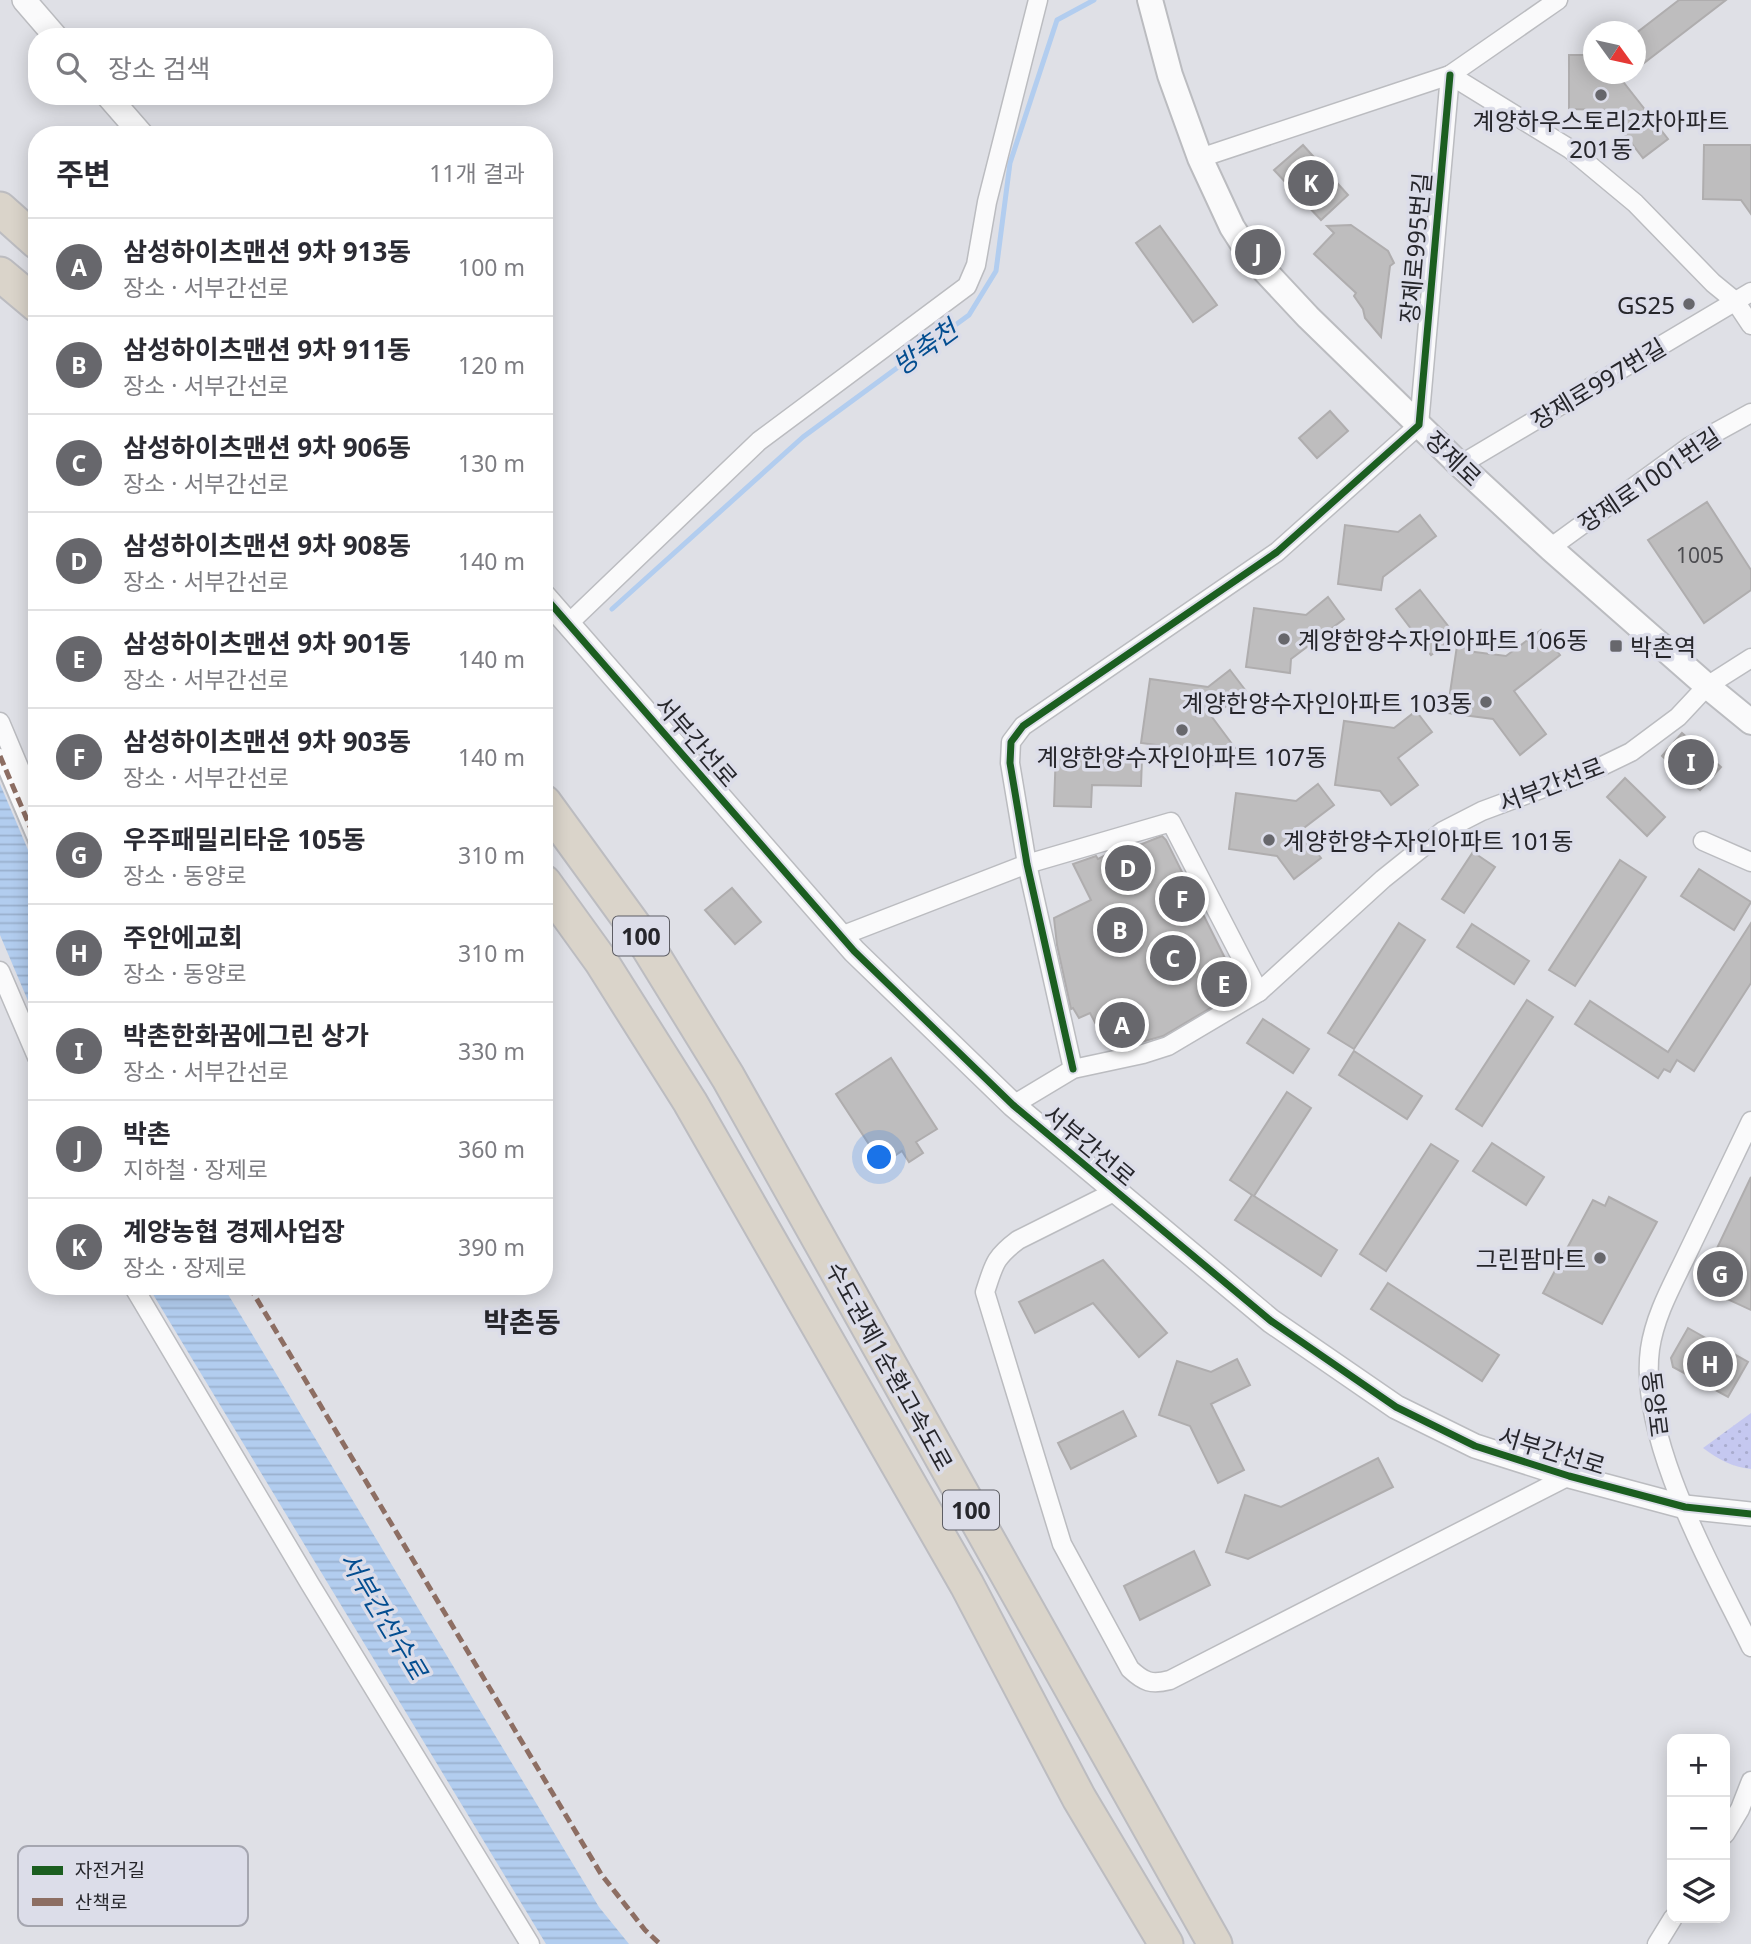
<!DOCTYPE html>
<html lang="ko">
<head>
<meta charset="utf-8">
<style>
	:root { --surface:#fff; --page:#f7f7f7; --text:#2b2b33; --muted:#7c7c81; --line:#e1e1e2; --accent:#67676c }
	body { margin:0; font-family:"Noto Sans","Noto Sans KR",sans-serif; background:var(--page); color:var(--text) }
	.controls { position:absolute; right:21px; bottom:21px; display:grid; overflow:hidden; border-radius:14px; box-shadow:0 4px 18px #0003 }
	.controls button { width:63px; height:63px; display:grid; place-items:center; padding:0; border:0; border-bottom:2px solid var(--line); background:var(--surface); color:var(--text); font:35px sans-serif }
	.compass { position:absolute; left:1583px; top:21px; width:63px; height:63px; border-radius:50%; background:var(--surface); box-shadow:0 4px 18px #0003; rotate:123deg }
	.you { position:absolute; left:880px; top:1158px; width:24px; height:24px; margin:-18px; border:5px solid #fff; border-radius:50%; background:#1a73e8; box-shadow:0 0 0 10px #1a73e833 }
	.badge { display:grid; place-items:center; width:46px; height:46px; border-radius:50%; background:var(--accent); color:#fff; font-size:23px; font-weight:700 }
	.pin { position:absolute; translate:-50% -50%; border:4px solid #fff; box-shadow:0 2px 7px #0006 }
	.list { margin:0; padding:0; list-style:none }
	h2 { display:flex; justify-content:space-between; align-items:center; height:91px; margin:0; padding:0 28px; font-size:30px }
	h2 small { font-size:23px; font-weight:400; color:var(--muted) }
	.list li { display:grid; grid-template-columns:46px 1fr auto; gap:21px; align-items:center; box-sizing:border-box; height:98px; padding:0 28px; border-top:2px solid var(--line) }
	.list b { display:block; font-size:26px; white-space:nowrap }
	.list p { margin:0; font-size:23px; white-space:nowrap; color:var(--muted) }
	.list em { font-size:23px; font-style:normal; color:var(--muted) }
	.icon { flex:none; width:38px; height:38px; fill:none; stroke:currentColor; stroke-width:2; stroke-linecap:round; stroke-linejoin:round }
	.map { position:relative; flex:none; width:1751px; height:1944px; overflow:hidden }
	.search { position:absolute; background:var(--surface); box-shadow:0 4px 18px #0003; left:28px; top:28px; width:525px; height:77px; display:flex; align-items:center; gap:18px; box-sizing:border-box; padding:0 24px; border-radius:28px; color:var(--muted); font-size:26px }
	.panel { position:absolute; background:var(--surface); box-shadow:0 4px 18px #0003; left:28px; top:126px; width:525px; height:1169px; border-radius:28px }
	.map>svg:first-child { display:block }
	.park { fill:url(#park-dots) }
	.water { fill:url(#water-rules) }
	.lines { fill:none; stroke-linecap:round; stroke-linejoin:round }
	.stream { stroke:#b2cdef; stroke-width:5 }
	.building { fill:#bebdbe; stroke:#afadae; stroke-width:2 }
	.pedestrian-casing { stroke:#bbbcc0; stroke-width:18 }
	.minor-casing { stroke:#bbbcc0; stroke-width:21 }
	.tertiary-casing { stroke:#bbbcc0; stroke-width:26 }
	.secondary-casing { stroke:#bbbcc0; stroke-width:28 }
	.motorway-casing { stroke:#bcbcc0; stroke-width:37 }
	.pedestrian { stroke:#fafafb; stroke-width:14 }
	.minor { stroke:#fafafb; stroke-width:18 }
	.tertiary { stroke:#fafafb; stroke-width:23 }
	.secondary { stroke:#fafafb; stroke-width:24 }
	.motorway { stroke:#dad4ca; stroke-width:33 }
	.quiet { stroke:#8d6e63; stroke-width:5; stroke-dasharray:10 5; stroke-linecap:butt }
	.cycleway-casing { stroke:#dcdde9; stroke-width:11 }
	.cycleway { stroke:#1b5e20; stroke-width:7 }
	.poi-dot { fill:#67676c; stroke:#dcdde9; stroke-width:2.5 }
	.labels { text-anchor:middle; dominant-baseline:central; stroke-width:7; stroke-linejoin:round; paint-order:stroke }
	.number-label { font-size:21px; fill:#4c4c50 }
	.shield { fill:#dcdde9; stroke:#5d5d64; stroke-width:2 }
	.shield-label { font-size:23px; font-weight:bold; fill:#26262b }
	.poi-label { font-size:24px; fill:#26262b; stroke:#dcdde9; text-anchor:end }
	.street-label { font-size:24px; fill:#26262b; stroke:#dcdde9 }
	.water-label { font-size:26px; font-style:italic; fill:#034d90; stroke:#dcdde9 }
	.quarter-label { font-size:28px; font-weight:bold; fill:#26262b; stroke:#dcdde9 }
	.key { fill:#dcdde9; stroke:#a5a6b0; stroke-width:2 }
	.key-label { font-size:19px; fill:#26262b }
</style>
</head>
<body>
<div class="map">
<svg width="1751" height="1944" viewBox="0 0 1751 1944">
	<defs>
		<pattern id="park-dots" width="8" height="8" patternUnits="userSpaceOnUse" patternTransform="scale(1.75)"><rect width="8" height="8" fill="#c5c8f0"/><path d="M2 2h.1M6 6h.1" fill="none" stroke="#a9acce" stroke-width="1.8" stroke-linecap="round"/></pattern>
		<pattern id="water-rules" width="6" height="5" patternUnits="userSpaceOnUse" patternTransform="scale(1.75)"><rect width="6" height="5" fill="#b2cdef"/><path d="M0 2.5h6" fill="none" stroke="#99b0cd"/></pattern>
	</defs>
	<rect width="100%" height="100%" fill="#dfe0e6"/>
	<path class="park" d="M1751 1413V1469C1732 1467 1718 1459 1703 1448Z"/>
	<g class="water">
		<path d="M0 784 37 871V1022L0 935Z"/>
		<path d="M148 1286H223L599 1907 629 1944H546Z"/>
	</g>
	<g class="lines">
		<path class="stream" d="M612 609 803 437 969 315 996 271 1010 163 1057 20 1094 0"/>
	</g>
	<g class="building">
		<path d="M1679 0H1726L1635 70V34Z"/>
		<path d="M1569 55H1593V74H1617L1668 139 1643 158 1606 110 1569 109Z"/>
		<path d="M1303 145 1348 195 1321 220 1274 170Z"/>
		<path d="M1704 145H1751V214L1741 200 1703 199Z"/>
		<path d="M1351 225 1388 251 1394 263 1390 266 1381 337 1365 318 1363 309 1354 296 1356 293 1314 254 1334 233 1327 226Z"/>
		<path d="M1160 226 1217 305 1193 322 1136 243Z"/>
		<path d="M1330 411 1348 431 1317 458 1299 438Z"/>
		<path d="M1707 502 1751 570V590L1704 623 1648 540Z"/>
		<path d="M1420 515 1436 536 1383 577 1381 590 1338 584 1345 525 1398 532Z"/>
		<path d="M1420 590 1456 636 1431 655 1396 609Z"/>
		<path d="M1328 597 1344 619 1291 659 1290 673 1246 667 1254 608 1306 615Z"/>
		<path d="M1541 630 1560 655 1514 691 1546 734 1520 755 1493 719 1447 713 1458 639 1467 651 1506 656Z"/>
		<path d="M1230 670 1246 691 1212 717 1235 748 1208 768 1195 750 1141 743 1150 679 1208 687Z"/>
		<path d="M1416 711 1432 732 1398 758 1418 785 1391 805 1380 791 1335 785 1344 721 1394 728Z"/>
		<path d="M1682 733 1721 767 1700 790 1662 756Z"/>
		<path d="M1056 750 1093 751 1092 756 1142 758 1141 786 1092 785 1091 807 1054 806Z"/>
		<path d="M1625 778 1665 817 1647 836 1607 797Z"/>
		<path d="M1318 784 1334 805 1300 831 1321 858 1294 879 1277 856 1229 849 1236 793 1296 801Z"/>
		<path d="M1162 836 1166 840 1241 990 1163 1036 1134 1044 1127 1032 1119 1036 1115 1030 1105 1035 1102 1029 1099 1030 1090 1013 1079 1018 1073 1008 1071 1009 1057 945 1054 918 1091 900 1073 864 1096 856 1098 859 1118 849 1121 850 1130 846 1132 848Z"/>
		<path d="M1473 852 1495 867 1464 913 1442 899Z"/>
		<path d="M1620 860 1646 877 1575 986 1549 970Z"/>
		<path d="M1699 869 1751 902 1734 930 1681 896Z"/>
		<path d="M732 888 761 922 735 944 705 910Z"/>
		<path d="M1399 923 1425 940 1354 1049 1328 1033Z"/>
		<path d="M1751 923V983L1694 1071 1677 1060 1670 1072 1664 1069 1658 1078 1575 1024 1590 1001 1668 1052Z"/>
		<path d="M1472 924 1529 961 1514 984 1457 947Z"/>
		<path d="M1527 1000 1553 1017 1482 1126 1456 1109Z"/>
		<path d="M1263 1019 1309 1049 1293 1073 1247 1043Z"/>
		<path d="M1354 1051 1422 1096 1407 1119 1339 1075Z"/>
		<path d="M891 1058 937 1129 916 1142 923 1153 909 1162 902 1151 882 1164 836 1094Z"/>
		<path d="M1287 1092 1311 1108 1254 1196 1337 1250 1321 1276 1235 1220 1252 1195 1230 1180Z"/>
		<path d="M1492 1143 1544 1177 1526 1205 1473 1171Z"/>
		<path d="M1431 1144 1458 1161 1386 1271 1360 1254Z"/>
		<path d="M1751 1177V1310L1699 1286Z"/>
		<path d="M1609 1197 1657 1222 1602 1324 1543 1293 1593 1200 1605 1206Z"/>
		<path d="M1103 1260 1167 1333 1139 1357 1093 1303 1035 1333 1019 1302Z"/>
		<path d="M1388 1283 1499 1355 1482 1381 1371 1309Z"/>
		<path d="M1688 1328 1748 1362 1728 1397 1673 1367 1671 1358Z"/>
		<path d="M1237 1359 1250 1385 1211 1404 1244 1470 1218 1483 1190 1426 1159 1415 1177 1361 1211 1372Z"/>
		<path d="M1123 1411 1136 1436 1071 1469 1058 1443Z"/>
		<path d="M1378 1458 1393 1487 1248 1559 1226 1552 1245 1495 1281 1507Z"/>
		<path d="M1194 1551 1210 1585 1140 1620 1124 1586Z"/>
	</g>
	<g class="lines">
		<g class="pedestrian-casing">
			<path id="pedestrian" d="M0 756 37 843"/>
		</g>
		<g class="minor-casing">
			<g id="minor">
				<path d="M1450 75 1570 149 1635 203 1713 283 1735 301 1751 325"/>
				<path d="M1200 158 1450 75 1558 0"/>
				<path d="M1460 465 1751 292"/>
				<path d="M1550 548 1689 447 1751 413"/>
				<path d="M568 624 759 441 967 286 976 265 987 202 1038 0"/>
				<path d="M0 722 37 810"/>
				<path d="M1703 841 1751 862"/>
				<path d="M841 936 1027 864 1171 822 1259 992"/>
				<path d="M0 971 37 1057"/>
				<path d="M1073 1069 1027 864 1010 763 1011 742 1023 726 1277 552 1419 425 1450 75"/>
				<path d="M1013 1105 1073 1069 1143 1054 1168 1046 1259 992 1383 879 1443 831 1482 811 1600 767 1631 752 1678 717 1707 686 1751 658"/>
				<path d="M1751 1121C1730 1164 1710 1207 1689 1250 1674 1282 1655 1314 1650 1349 1638 1439 1712 1567 1751 1647"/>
				<path d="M1116 1191 1018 1240C994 1258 994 1265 985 1292L1062 1544 1130 1669C1144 1682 1151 1685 1170 1680L1569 1476"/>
				<path d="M133 1286 310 1584 530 1944"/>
				<path d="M1725 1834 1740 1809 1751 1781"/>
				<path d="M1657 1944 1673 1918"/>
			</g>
		</g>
		<g class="tertiary-casing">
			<g id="tertiary">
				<path d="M24 0 56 37"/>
				<path d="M108 96 142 135"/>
				<path d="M544 596 854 951 1013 1105 1271 1321 1396 1407 1475 1446 1569 1476 1685 1507 1751 1514"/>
			</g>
		</g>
		<g class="secondary-casing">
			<path id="secondary" d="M1150 0 1170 75 1200 158 1232 227 1250 255 1308 317 1460 465 1550 548 1707 686 1751 722"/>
		</g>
		<g class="motorway-casing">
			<g id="motorway">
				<path d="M0 209 37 242"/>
				<path d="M0 274 37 305"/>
				<path d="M544 802 640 934 728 1077 1215 1944"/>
				<path d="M544 882 601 961 690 1102 967 1585 1079 1798 1166 1944"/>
			</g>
		</g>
		<use href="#pedestrian" class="pedestrian"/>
		<use href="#minor" class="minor"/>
		<use href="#tertiary" class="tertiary"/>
		<use href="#secondary" class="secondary"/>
		<use href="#motorway" class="motorway"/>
		<g class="quiet">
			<path d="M0 756 37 843"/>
			<path d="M249 1286 601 1874 645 1930 660 1944"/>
		</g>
		<g class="cycleway-casing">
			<g id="cycleway">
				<path d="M544 596 854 951 1013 1105 1271 1321 1396 1407 1475 1446 1569 1476 1685 1507 1751 1514"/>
				<path d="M1073 1069 1027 864 1010 763 1011 742 1023 726 1277 552 1419 425 1450 75"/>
			</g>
		</g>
		<use href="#cycleway" class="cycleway"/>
	</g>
	<g class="poi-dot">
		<circle cx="1601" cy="95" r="7"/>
		<circle cx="1689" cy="304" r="7"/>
		<circle cx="1284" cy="639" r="7"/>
		<rect x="1609" y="639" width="14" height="14" rx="3.5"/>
		<circle cx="1486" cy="702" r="7"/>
		<circle cx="1182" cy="730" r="7"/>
		<circle cx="1269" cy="840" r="7"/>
		<circle cx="1600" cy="1258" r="7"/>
	</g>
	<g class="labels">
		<g class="number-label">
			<text x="1700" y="555">1005</text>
		</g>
		<g class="shield">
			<rect x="613" y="916.5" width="56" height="39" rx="5"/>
			<rect x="943" y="1490.5" width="56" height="39" rx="5"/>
		</g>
		<g class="shield-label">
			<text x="641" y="936">100</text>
			<text x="971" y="1510">100</text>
		</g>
		<g class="poi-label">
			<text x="1601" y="120" text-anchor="middle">계양하우스토리2차아파트<tspan x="1601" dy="28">201동</tspan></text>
			<text x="1675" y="304">GS25</text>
			<text x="1298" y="639" text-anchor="start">계양한양수자인아파트 106동</text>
			<text x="1630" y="646" text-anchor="start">박촌역</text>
			<text x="1472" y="702">계양한양수자인아파트 103동</text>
			<text x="1182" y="756" text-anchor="middle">계양한양수자인아파트 107동</text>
			<text x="1283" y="840" text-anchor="start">계양한양수자인아파트 101동</text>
			<text x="1586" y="1258">그린팜마트</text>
		</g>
		<g class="street-label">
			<text transform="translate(1415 248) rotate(-85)">장제로995번길</text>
			<text transform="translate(1598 383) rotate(-31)">장제로997번길</text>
			<text transform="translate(1454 458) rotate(44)">장제로</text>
			<text transform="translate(1649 479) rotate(-34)">장제로1001번길</text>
			<text transform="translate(697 741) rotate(49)">서부간선로</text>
			<text transform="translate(1551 784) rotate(-21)">서부간선로</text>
			<text transform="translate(1090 1145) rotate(40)">서부간선로</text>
			<text transform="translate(890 1366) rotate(61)">수도권제1순환고속도로</text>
			<text transform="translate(1656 1404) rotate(83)">동양로</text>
			<text transform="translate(1552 1450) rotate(17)">서부간선로</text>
		</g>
		<g class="water-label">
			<text transform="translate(925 347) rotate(-36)">방축천</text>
			<text transform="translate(384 1615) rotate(59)">서부간선수로</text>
		</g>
		<g class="quarter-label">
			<text x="522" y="1321">박촌동</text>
		</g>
	</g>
	<rect x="18" y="1846" width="230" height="80" rx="10" class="key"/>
	<rect x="32" y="1866" width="31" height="9" fill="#1b5e20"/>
	<rect x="32" y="1898" width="31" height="8" fill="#8d6e63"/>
	<g class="key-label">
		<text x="75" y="1877">자전거길</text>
		<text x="75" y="1909">산책로</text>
	</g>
</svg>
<div class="controls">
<button>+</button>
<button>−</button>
<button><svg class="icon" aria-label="layers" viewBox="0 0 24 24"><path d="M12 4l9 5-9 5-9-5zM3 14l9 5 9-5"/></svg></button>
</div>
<svg class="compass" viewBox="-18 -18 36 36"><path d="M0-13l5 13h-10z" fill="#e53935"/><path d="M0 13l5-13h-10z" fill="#7c7c81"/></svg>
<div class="you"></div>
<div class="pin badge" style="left:1122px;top:1025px">A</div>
<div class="pin badge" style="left:1120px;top:930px">B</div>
<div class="pin badge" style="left:1173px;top:958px">C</div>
<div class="pin badge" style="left:1128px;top:868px">D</div>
<div class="pin badge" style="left:1224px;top:984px">E</div>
<div class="pin badge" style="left:1182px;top:899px">F</div>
<div class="pin badge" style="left:1720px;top:1274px">G</div>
<div class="pin badge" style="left:1710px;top:1364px">H</div>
<div class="pin badge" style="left:1691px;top:762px">I</div>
<div class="pin badge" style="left:1258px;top:252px">J</div>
<div class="pin badge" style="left:1311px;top:183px">K</div>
<div class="search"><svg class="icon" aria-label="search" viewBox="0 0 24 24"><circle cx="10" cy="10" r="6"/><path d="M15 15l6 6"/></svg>장소 검색</div>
<section class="panel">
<h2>주변<small>11개 결과</small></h2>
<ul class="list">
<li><span class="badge">A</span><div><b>삼성하이츠맨션 9차 913동</b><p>장소 · 서부간선로</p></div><em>100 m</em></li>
<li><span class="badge">B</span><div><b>삼성하이츠맨션 9차 911동</b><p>장소 · 서부간선로</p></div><em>120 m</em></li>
<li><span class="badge">C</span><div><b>삼성하이츠맨션 9차 906동</b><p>장소 · 서부간선로</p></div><em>130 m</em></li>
<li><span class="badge">D</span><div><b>삼성하이츠맨션 9차 908동</b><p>장소 · 서부간선로</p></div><em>140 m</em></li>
<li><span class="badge">E</span><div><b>삼성하이츠맨션 9차 901동</b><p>장소 · 서부간선로</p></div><em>140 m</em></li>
<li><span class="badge">F</span><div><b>삼성하이츠맨션 9차 903동</b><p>장소 · 서부간선로</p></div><em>140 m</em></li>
<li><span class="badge">G</span><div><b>우주패밀리타운 105동</b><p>장소 · 동양로</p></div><em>310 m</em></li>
<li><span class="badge">H</span><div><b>주안에교회</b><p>장소 · 동양로</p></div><em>310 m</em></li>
<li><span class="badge">I</span><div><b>박촌한화꿈에그린 상가</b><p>장소 · 서부간선로</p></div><em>330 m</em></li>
<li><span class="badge">J</span><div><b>박촌</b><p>지하철 · 장제로</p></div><em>360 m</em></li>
<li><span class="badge">K</span><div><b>계양농협 경제사업장</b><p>장소 · 장제로</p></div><em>390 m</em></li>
</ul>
</section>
</div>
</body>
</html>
